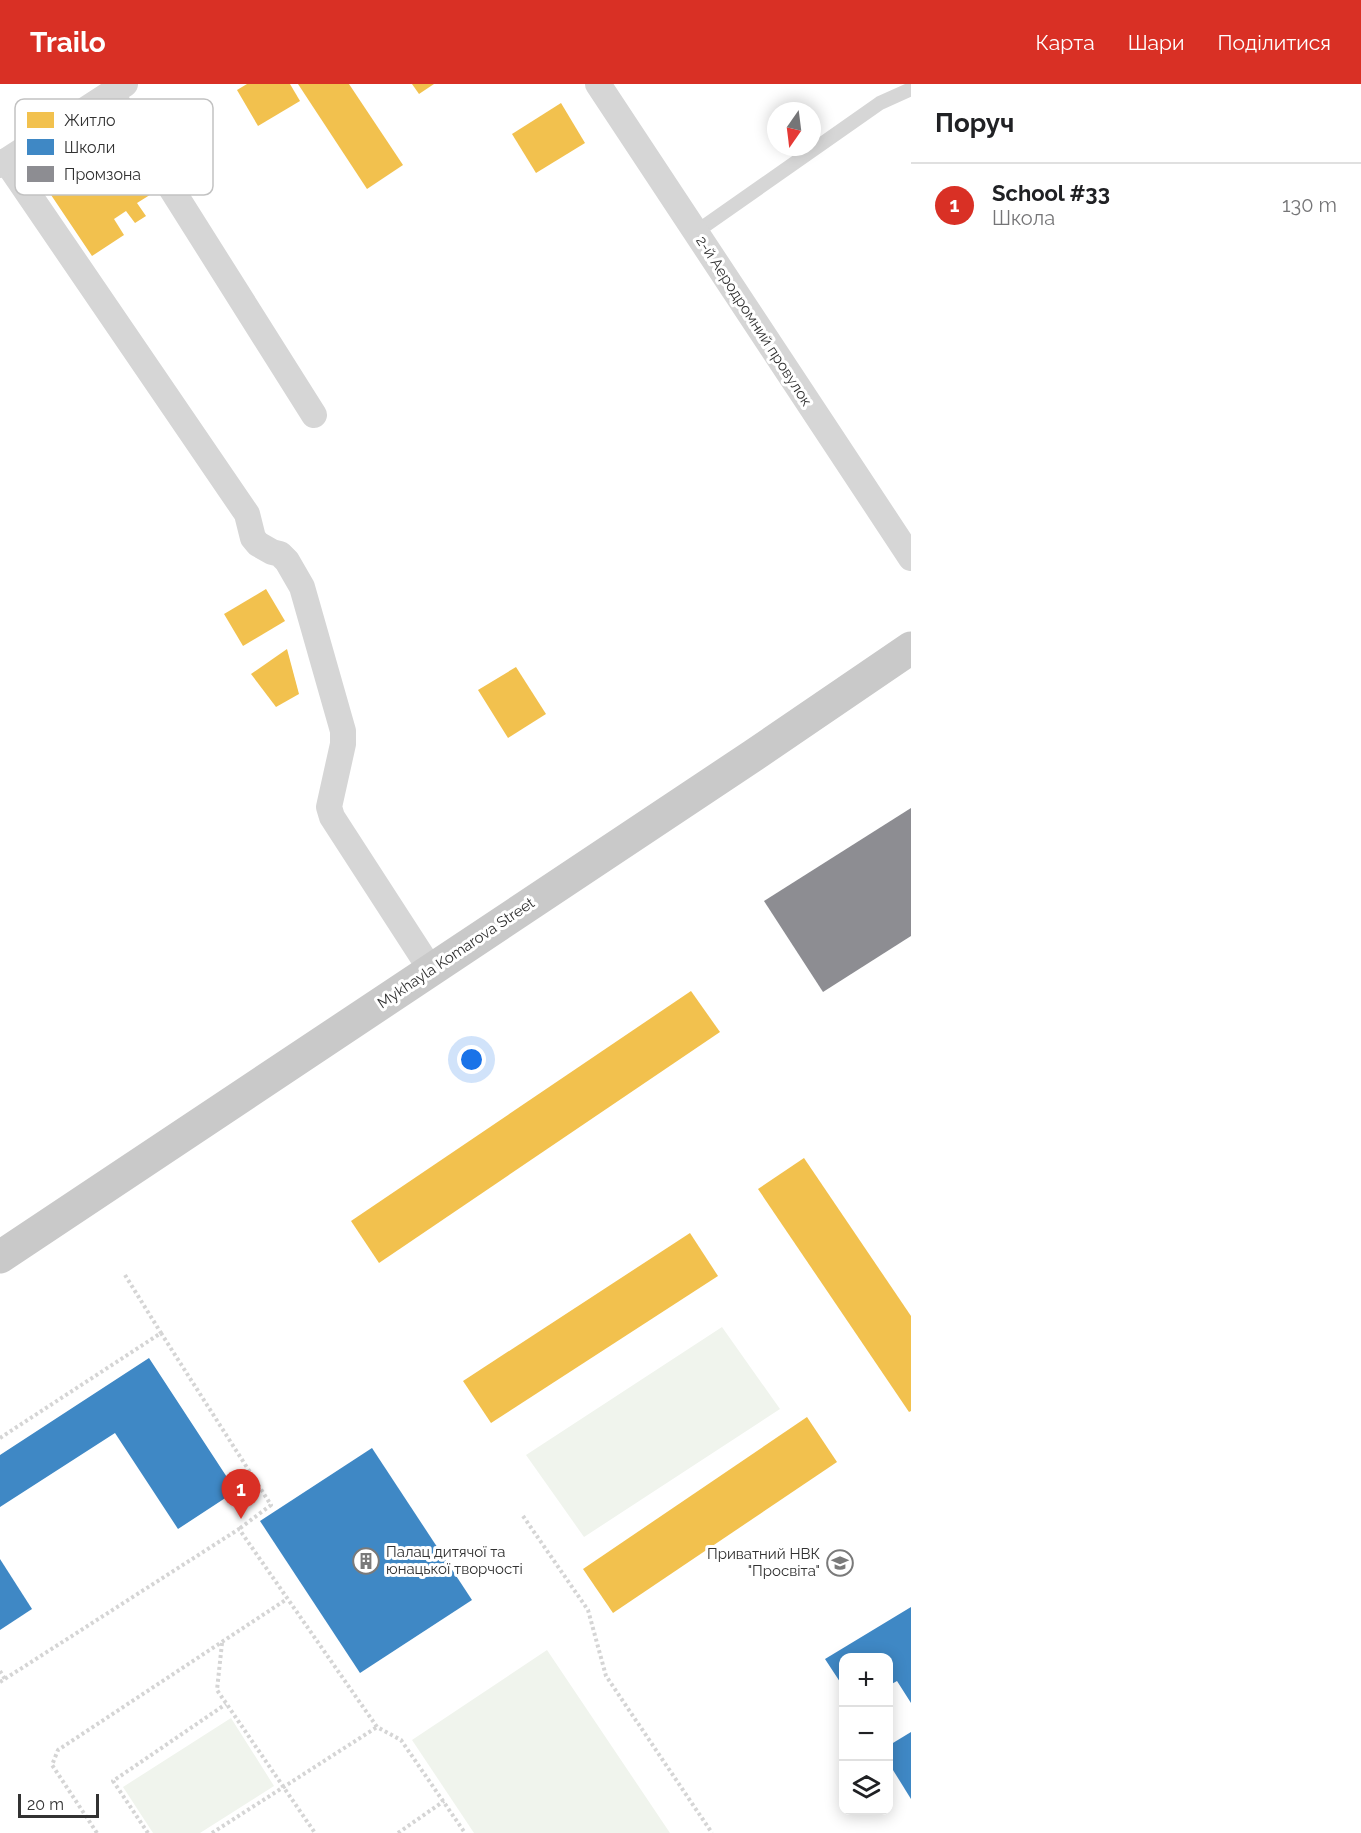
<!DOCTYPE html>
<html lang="uk">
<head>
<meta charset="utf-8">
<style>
	:root { --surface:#fff; --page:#f2f2f2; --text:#202124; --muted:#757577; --line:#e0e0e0; --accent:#d93025 }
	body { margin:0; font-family:Raleway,sans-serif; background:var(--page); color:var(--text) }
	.controls { position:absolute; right:18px; bottom:18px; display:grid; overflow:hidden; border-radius:12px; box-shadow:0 3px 15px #0003 }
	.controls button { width:54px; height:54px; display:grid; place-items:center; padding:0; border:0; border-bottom:2px solid var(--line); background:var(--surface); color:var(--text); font:30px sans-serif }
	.compass { position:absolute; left:767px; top:18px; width:54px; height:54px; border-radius:50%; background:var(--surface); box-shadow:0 3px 15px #0003; rotate:194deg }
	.scale { position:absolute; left:18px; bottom:15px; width:81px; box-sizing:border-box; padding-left:6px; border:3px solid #323232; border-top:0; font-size:16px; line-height:21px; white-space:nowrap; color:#323232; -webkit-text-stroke:4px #fff; paint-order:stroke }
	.you { position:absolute; left:472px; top:976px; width:21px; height:21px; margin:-15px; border:4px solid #fff; border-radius:50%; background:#1a73e8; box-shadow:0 0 0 9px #1a73e833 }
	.badge { display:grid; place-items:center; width:39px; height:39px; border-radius:50%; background:var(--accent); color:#fff; font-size:20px; font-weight:700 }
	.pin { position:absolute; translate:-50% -50px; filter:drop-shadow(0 2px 3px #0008) }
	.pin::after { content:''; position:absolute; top:32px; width:21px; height:18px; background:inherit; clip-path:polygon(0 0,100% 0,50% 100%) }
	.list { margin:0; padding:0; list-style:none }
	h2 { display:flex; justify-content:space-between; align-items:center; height:78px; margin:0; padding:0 24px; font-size:26px }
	h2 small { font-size:20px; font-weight:400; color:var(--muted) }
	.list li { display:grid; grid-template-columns:39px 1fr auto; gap:18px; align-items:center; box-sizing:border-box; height:84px; padding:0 24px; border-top:2px solid var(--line) }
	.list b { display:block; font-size:22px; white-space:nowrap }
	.list p { margin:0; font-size:20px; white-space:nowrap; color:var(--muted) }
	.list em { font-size:20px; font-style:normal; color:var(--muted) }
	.icon { flex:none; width:33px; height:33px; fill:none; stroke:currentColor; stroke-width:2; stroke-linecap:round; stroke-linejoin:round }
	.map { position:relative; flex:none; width:911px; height:1749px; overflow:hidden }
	header { display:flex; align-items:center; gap:36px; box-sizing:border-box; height:84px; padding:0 30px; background:var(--accent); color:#fff }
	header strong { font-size:28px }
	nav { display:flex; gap:33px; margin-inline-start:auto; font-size:21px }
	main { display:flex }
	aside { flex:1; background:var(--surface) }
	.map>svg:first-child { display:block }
	.green { fill:#f0f4ed }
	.homes { fill:#f2c14e }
	.schools { fill:#3f88c5 }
	.industry { fill:#8d8d92 }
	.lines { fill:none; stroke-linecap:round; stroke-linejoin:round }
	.path { stroke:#d5d5d5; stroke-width:4; stroke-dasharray:3 3; stroke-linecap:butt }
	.service { stroke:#d6d6d6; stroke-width:14 }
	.minor { stroke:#d6d6d6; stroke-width:26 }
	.primary { stroke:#c9c9c9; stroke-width:33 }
	.labels { text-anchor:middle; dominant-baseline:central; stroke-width:6; stroke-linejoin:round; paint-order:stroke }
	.street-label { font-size:15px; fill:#323232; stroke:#fff }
	.poi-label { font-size:15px; fill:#323232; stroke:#fff; text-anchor:start }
	.key { fill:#fff; stroke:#c2c2c2; stroke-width:1.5 }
	.key-label { font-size:16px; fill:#323232 }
</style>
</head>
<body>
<header>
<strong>Trailo</strong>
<nav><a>Карта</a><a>Шари</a><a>Поділитися</a></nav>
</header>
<main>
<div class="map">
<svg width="911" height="1749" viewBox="0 0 911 1749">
	<rect width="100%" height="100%" fill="#fff"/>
	<g class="green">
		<path d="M722 1243 780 1325 584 1453 526 1371Z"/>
		<path d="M547 1566 670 1749H474L412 1656Z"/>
		<path d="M231 1634 274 1702 200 1749H153L123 1703Z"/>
	</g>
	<g class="homes">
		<path d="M247 0H290L300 17 258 42 237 6Z"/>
		<path d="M298 0H349L403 81 367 105Z"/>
		<path d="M412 0H434L419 10Z"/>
		<path d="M561 19 585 59 536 89 512 50Z"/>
		<path d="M124 65 153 109 137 119 146 132 135 139 126 127 114 135 124 151 92 172 43 99 75 78 84 91Z"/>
		<path d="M266 505 285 537 243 562 224 530Z"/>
		<path d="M287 565 299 610 276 623 251 590Z"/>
		<path d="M516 583 546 630 508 654 478 606Z"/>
		<path d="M691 907 720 948 379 1179 351 1137Z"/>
		<path d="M804 1074 911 1232V1327L909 1328 758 1105Z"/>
		<path d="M690 1149 718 1192 491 1339 463 1297Z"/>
		<path d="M807 1333 837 1378 613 1529 583 1485Z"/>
	</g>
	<g class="schools">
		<path d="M149 1274 236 1407 178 1445 115 1349 0 1423V1371Z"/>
		<path d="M372 1364 472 1516 360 1589 260 1437Z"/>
		<path d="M0 1475 32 1525 0 1546Z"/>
		<path d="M911 1523V1619L897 1597 888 1602V1574H844V1604L825 1575Z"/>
		<path d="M911 1648V1715L888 1678V1662Z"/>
	</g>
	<path class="industry" d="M911 724V852L823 908 764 817Z"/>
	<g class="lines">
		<g class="path">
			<path d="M125 1191 161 1249"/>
			<path d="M0 1354 161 1249 271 1421 239 1445"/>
			<path d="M523 1432 588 1526 606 1592 712 1749"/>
			<path d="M222 1559 217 1606 315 1749"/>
			<path d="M0 1587 5 1595"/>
			<path d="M0 1598 239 1445 377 1643 401 1656 465 1749"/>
			<path d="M97 1749 52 1681 58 1666 287 1515"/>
			<path d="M148 1749 113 1697 226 1620"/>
			<path d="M212 1749 377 1643"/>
			<path d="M398 1749 444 1717"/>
		</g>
		<path class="service" d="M696 148 880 19 911 5"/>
		<g class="minor">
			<path d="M598 0 911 474"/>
			<path d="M111 9 314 331"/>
			<path d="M6 77 247 430 253 454 258 460 272 468 280 470 287 477 302 503 343 647V660L329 723 332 733 431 886"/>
			<path d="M0 81 125 0"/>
		</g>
		<path class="primary" d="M0 1173 754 671 911 564"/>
	</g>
	<defs>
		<g id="building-ring" transform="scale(1.35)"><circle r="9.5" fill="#fff" stroke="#7a7a7a" stroke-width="1.5"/><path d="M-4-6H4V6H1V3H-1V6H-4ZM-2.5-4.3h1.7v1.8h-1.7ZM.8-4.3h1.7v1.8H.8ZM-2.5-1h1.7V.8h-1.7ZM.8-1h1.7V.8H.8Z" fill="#7a7a7a"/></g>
		<g id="school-ring" transform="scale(1.35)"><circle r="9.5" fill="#fff" stroke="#7a7a7a" stroke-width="1.5"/><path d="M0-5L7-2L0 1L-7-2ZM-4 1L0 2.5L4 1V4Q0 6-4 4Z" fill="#7a7a7a"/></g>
	</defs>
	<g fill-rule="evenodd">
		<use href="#building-ring" x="366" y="1477"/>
		<use href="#school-ring" x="840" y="1479"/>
	</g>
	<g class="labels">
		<g class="street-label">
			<text transform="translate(754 237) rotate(57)">2-й Аеродромний провулок</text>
			<text transform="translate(456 869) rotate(-34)">Mykhayla Komarova Street</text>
		</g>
		<g class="poi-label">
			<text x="386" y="1468">Палац дитячої та<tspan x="386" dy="17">юнацької творчості</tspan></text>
			<text x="820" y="1470" text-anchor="end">Приватний НВК<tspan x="820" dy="17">"Просвіта"</tspan></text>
		</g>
	</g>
	<rect x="15" y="15" width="198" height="96" rx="9" class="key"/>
	<rect x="27" y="28" width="27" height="16" fill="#f2c14e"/>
	<rect x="27" y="55" width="27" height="16" fill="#3f88c5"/>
	<rect x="27" y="82" width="27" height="16" fill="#8d8d92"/>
	<g class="key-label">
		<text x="64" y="42">Житло</text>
		<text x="64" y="69">Школи</text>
		<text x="64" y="96">Промзона</text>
	</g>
</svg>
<div class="controls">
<button>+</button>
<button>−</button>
<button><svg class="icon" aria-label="layers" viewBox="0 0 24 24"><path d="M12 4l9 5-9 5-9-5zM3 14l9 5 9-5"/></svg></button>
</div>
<svg class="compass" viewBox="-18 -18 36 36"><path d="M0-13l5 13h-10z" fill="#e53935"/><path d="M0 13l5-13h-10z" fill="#757577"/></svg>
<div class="scale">20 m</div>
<div class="you"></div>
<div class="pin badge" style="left:241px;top:1435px">1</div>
</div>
<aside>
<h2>Поруч<small></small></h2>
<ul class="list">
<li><span class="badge">1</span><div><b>School #33</b><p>Школа</p></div><em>130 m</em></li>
</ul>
</aside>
</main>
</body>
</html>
